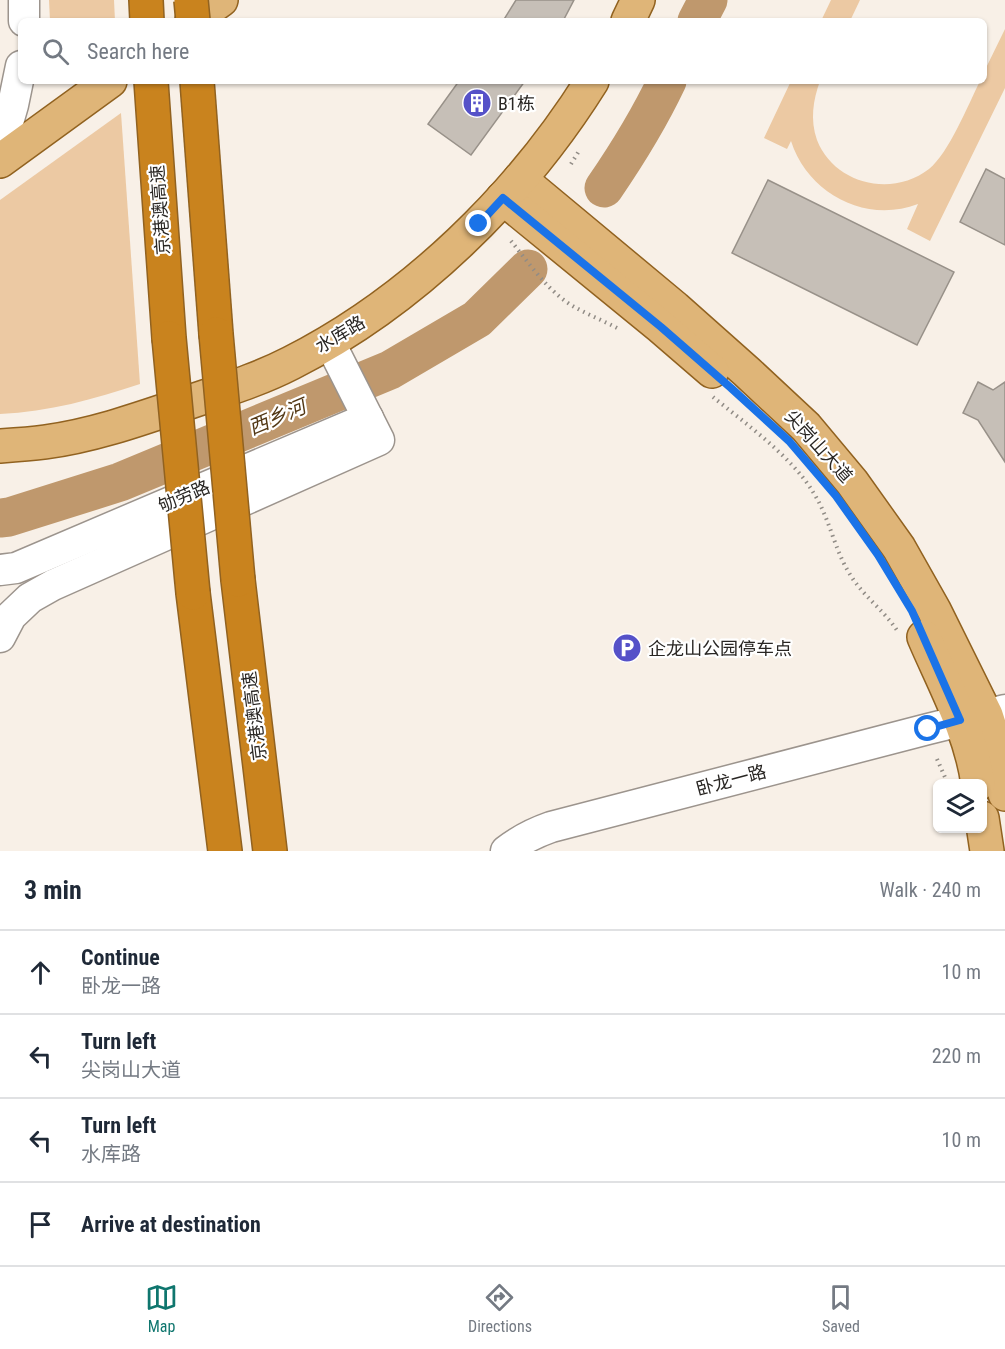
<!DOCTYPE html>
<html lang="en">
<head>
<meta charset="utf-8">
<style>
	:root { --surface:#fff; --page:#f6f6f7; --text:#1f2937; --muted:#747a83; --line:#e0e1e3; --accent:#0f766e }
	body { margin:0; font-family:"Roboto Condensed","Noto Sans SC",sans-serif; background:var(--page); color:var(--text) }
	.controls { position:absolute; right:18px; bottom:18px; display:grid; overflow:hidden; border-radius:9px; box-shadow:0 2px 4px #0004 }
	.controls button { width:54px; height:54px; display:grid; place-items:center; padding:0; border:0; border-bottom:2px solid var(--line); background:var(--surface); color:var(--text); font:30px sans-serif }
	.stop { position:absolute; width:18px; height:18px; margin:-14px; border:4px solid #1a73e8; border-radius:50%; background:#fff }
	.stop.end { background:#1a73e8; border-color:#fff; box-shadow:0 2px 6px #0008 }
	.list { margin:0; padding:0; list-style:none }
	h2 { display:flex; justify-content:space-between; align-items:center; height:78px; margin:0; padding:0 24px; font-size:26px }
	h2 small { font-size:20px; font-weight:400; color:var(--muted) }
	.list li { display:grid; grid-template-columns:39px 1fr auto; gap:18px; align-items:center; box-sizing:border-box; height:84px; padding:0 24px; border-top:2px solid var(--line) }
	.list b { display:block; font-size:22px; white-space:nowrap }
	.list p { margin:0; font-size:20px; white-space:nowrap; color:var(--muted) }
	.list em { font-size:20px; font-style:normal; color:var(--muted) }
	.icon { flex:none; width:33px; height:33px; fill:none; stroke:currentColor; stroke-width:2; stroke-linecap:round; stroke-linejoin:round }
	.map { position:relative; flex:none; width:1005px; height:851px; overflow:hidden }
	.search { position:absolute; background:var(--surface); box-shadow:0 2px 4px #0004; left:18px; right:18px; top:18px; height:66px; display:flex; align-items:center; gap:15px; box-sizing:border-box; padding:0 21px; border-radius:9px; color:var(--muted); font-size:22px }
	.sheet { height:414px; background:var(--surface) }
	nav { display:flex; justify-content:space-around; align-items:center; box-sizing:border-box; height:84px; border-top:2px solid var(--line); background:var(--surface); font-size:16px; color:var(--muted) }
	nav a { display:grid; justify-items:center; gap:3px }
	nav .on { color:var(--accent) }
	.map>svg:first-child { display:block }
	.green { fill:#ecc9a3 }
	.lines { fill:none; stroke-linecap:round; stroke-linejoin:round }
	.river { stroke:#bf986d; stroke-width:39 }
	.building { fill:#c6bfb7; stroke:#989189; stroke-width:1.5 }
	.minor-casing { stroke:#9c948d; stroke-width:33 }
	.major-casing { stroke:#916220; stroke-width:36 }
	.highway-casing { stroke:#916220; stroke-width:36 }
	.path { stroke:#918c86; stroke-width:4; stroke-dasharray:1.5 4.5; stroke-linecap:butt }
	.minor { stroke:#fff; stroke-width:30 }
	.major { stroke:#dfb578; stroke-width:33 }
	.highway { stroke:#c9831e; stroke-width:33 }
	.highway-bridge-casing { stroke:#916220; stroke-width:36; stroke-linecap:butt }
	.highway-bridge { stroke:#c9831e; stroke-width:33 }
	.route { stroke:#1a73e8; stroke-width:8 }
	.labels { text-anchor:middle; dominant-baseline:central; stroke-width:4.5; stroke-linejoin:round; paint-order:stroke }
	.poi-label { font-size:18px; fill:#292623; stroke:#fff; text-anchor:start }
	.street-label { font-size:18px; fill:#292623; stroke:#fff }
	.water-label { font-size:20px; font-style:italic; fill:#523714; stroke:#fff }
</style>
</head>
<body>
<div class="map">
<svg width="1005" height="851" viewBox="0 0 1005 851">
	<rect width="100%" height="100%" fill="#f8f0e7"/>
	<g class="green">
		<path d="M49 0H114L115 21H50Z"/>
		<path d="M831 0H860L850 21H821Z"/>
		<path d="M1005 29V88L930 241 907 229 918 204C866 224 808 194 791 141L787 149 764 138 791 81H820C813 100 810 120 817 140 834 184 892 198 929 169 949 153 968 105 980 81H984V72Z"/>
		<path d="M121 113 140 384C94 399 49 412 0 414V200Z"/>
	</g>
	<g class="lines">
		<g class="river">
			<path d="M697 21 708 0"/>
			<path d="M604 188C628 153 649 119 667 81"/>
			<path d="M0 518 9 517 120 482 390 370 477 319 528 269"/>
		</g>
	</g>
	<g class="building">
		<path d="M516 0H574L563 21H503Z"/>
		<path d="M459 81H525L471 155 428 124Z"/>
		<path d="M986 169 1005 179V245L960 222Z"/>
		<path d="M768 180 954 272 917 345 732 253Z"/>
		<path d="M978 382 993 390 1005 382V462L978 420 963 413Z"/>
	</g>
	<g class="lines">
		<g class="minor-casing">
			<g id="minor">
				<path d="M24 0V21"/>
				<path d="M0 150 13 105 21 66"/>
				<path d="M0 570 16 568 368 418"/>
				<path d="M0 637 11 616 30 598 53 585 379 440 329 341"/>
				<path d="M506 851C520 840 534 833 551 827L928 729 1005 710"/>
			</g>
		</g>
		<g class="major-casing">
			<g id="major">
				<path d="M192 21 221 0"/>
				<path d="M628 21 638 0"/>
				<path d="M0 161 110 81"/>
				<path d="M520 179 675 308 747 372 806 427 852 482 899 548 934 610 986 715 1001 762 1005 794"/>
				<path d="M503 198 661 327 712 371"/>
				<path d="M0 446C15 445 30 444 45 442 91 436 137 420 181 405 218 392 256 381 291 363 413 301 520 196 592 81"/>
				<path d="M924 637C944 684 971 732 978 784"/>
				<path d="M982 818 987 851"/>
			</g>
		</g>
		<g class="highway-casing">
			<g id="highway">
				<path d="M146 0 147 21"/>
				<path d="M151 81 169 338"/>
				<path d="M197 81 216 334"/>
				<path d="M238 580 270 851"/>
				<path d="M193 593 225 851"/>
			</g>
		</g>
		<g class="path">
			<path d="M571 164 579 151"/>
			<path d="M511 241C529 263 546 289 571 305 586 314 602 320 617 328"/>
			<path d="M713 397C745 423 792 457 813 492 830 518 834 550 851 576 864 597 885 611 898 632"/>
			<path d="M937 759 948 784"/>
		</g>
		<use href="#minor" class="minor"/>
		<use href="#major" class="major"/>
		<use href="#highway" class="highway"/>
		<g class="highway-bridge-casing">
			<g id="highway-bridge">
				<path d="M191 0 193 21"/>
				<path d="M216 334 238 580"/>
				<path d="M169 338 193 593"/>
			</g>
		</g>
		<use href="#highway-bridge" class="highway-bridge"/>
	</g>
	<g class="lines">
		<path class="route" d="M479 224 503 198 661 327 731 388 789 441 836 496 878 555 912 611 960 720 928 729"/>
	</g>
	<defs>
		<g id="building-disc" transform="scale(1.5)"><circle r="9.5" fill="#5551c8" stroke="#fff"/><path d="M-4-6H4V6H1V3H-1V6H-4ZM-2.5-4.3h1.7v1.8h-1.7ZM.8-4.3h1.7v1.8H.8ZM-2.5-1h1.7V.8h-1.7ZM.8-1h1.7V.8H.8Z" fill="#fff"/></g>
		<g id="parking-disc" transform="scale(1.5)"><circle r="9.5" fill="#5551c8" stroke="#fff"/><path d="M-3.5-5.5H1a3.5 3.5 0 0 1 0 7H-1V5.5H-3.5ZM-1-3.4V-.6H.8a1.4 1.4 0 0 0 0-2.8Z" fill="#fff"/></g>
	</defs>
	<g fill-rule="evenodd">
		<use href="#building-disc" x="477" y="103"/>
		<use href="#parking-disc" x="627" y="648"/>
	</g>
	<g class="labels">
		<g class="poi-label">
			<text x="498" y="103">B1栋</text>
			<text x="648" y="648">企龙山公园停车点</text>
		</g>
		<g class="street-label">
			<text transform="translate(160 210) rotate(-94)">京港澳高速</text>
			<text transform="translate(340 334) rotate(-31)">水库路</text>
			<text transform="translate(819 446) rotate(48)">尖岗山大道</text>
			<text transform="translate(184 496) rotate(-23)">劬劳路</text>
			<text transform="translate(254 716) rotate(-97)">京港澳高速</text>
			<text transform="translate(731 780) rotate(-15)">卧龙一路</text>
		</g>
		<g class="water-label">
			<text transform="translate(277 417) rotate(-23)">西乡河</text>
		</g>
	</g>
</svg>
<div class="controls">
<button><svg class="icon" aria-label="layers" viewBox="0 0 24 24"><path d="M12 4l9 5-9 5-9-5zM3 14l9 5 9-5"/></svg></button>
</div>
<div class="stop" style="left:928px;top:729px"></div>
<div class="stop end" style="left:479px;top:224px"></div>
<div class="search"><svg class="icon" aria-label="search" viewBox="0 0 24 24"><circle cx="10" cy="10" r="6"/><path d="M15 15l6 6"/></svg>Search here</div>
</div>
<section class="sheet">
<h2>3 min<small>Walk · 240 m</small></h2>
<ul class="list">
<li><svg class="icon" aria-label="ahead" viewBox="0 0 24 24"><path d="M12 20V5M6 11l6-6 6 6"/></svg><div><b>Continue</b><p>卧龙一路</p></div><em>10 m</em></li>
<li><svg class="icon" aria-label="left" viewBox="0 0 24 24"><path d="M17 20v-9H6M10 6l-5 5 5 5"/></svg><div><b>Turn left</b><p>尖岗山大道</p></div><em>220 m</em></li>
<li><svg class="icon" aria-label="left" viewBox="0 0 24 24"><path d="M17 20v-9H6M10 6l-5 5 5 5"/></svg><div><b>Turn left</b><p>水库路</p></div><em>10 m</em></li>
<li><svg class="icon" aria-label="arrive" viewBox="0 0 24 24"><path d="M6 21V4h12l-3 4 3 4H6"/></svg><div><b>Arrive at destination</b></div></li>
</ul>
</section>
<nav>
<a class="on"><svg class="icon" aria-label="map" viewBox="0 0 24 24"><path d="M3 6l6-2 6 2 6-2v14l-6 2-6-2-6 2zM9 4v14M15 6v14"/></svg>Map</a>
<a><svg class="icon" aria-label="directions" viewBox="0 0 24 24"><path d="M12 3l9 9-9 9-9-9zM9 14v-3h6M13 9l2 2-2 2"/></svg>Directions</a>
<a><svg class="icon" aria-label="saved" viewBox="0 0 24 24"><path d="M7 4h10v16l-5-4-5 4z"/></svg>Saved</a>
</nav>
</body>
</html>
